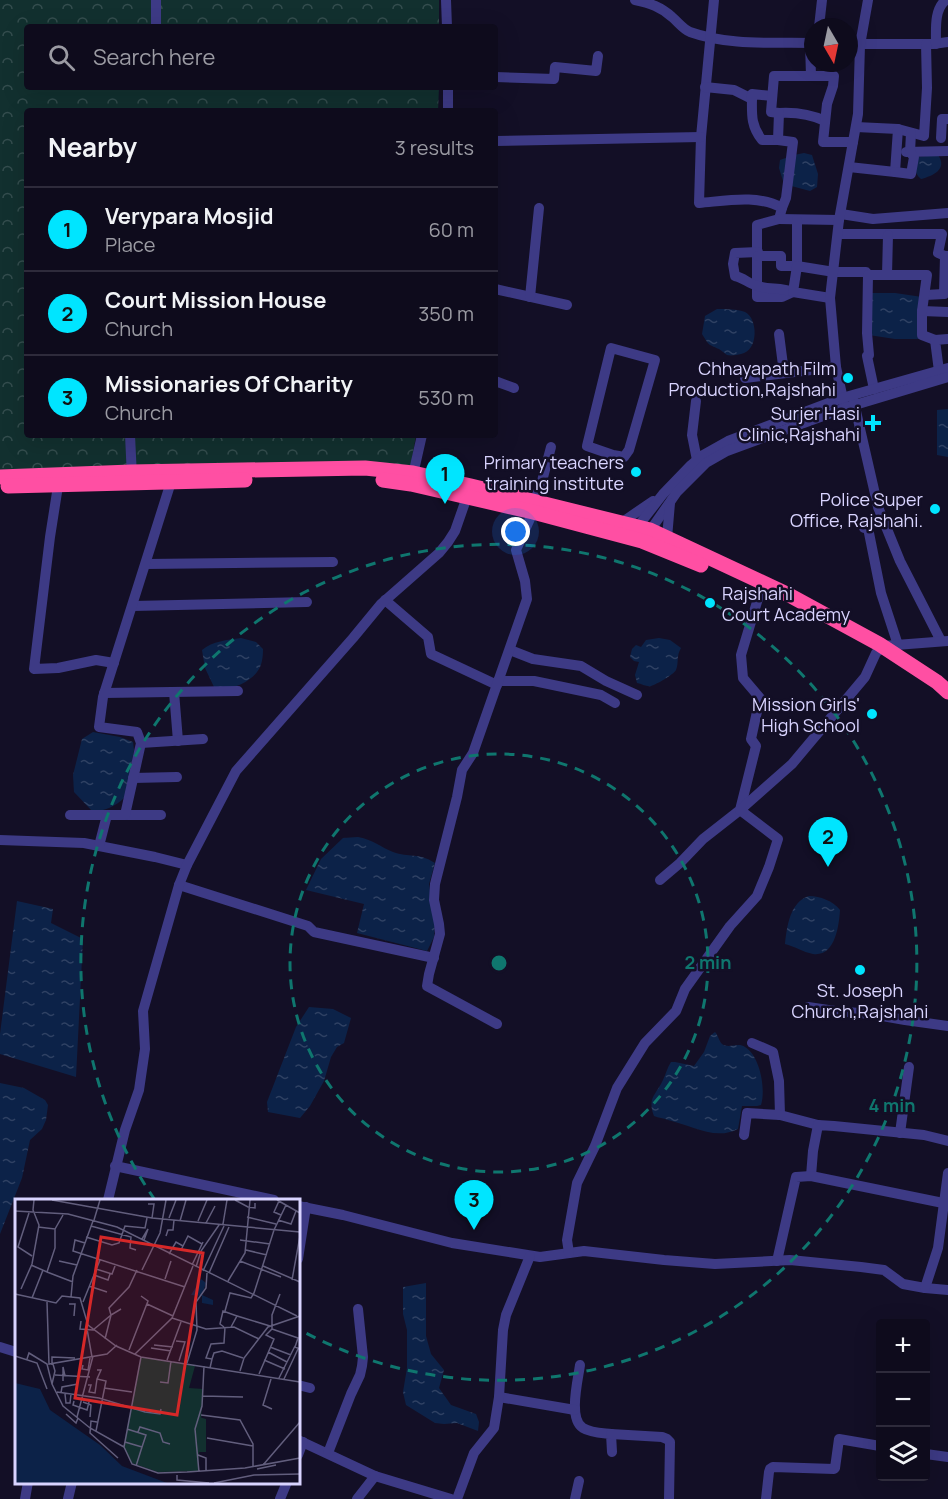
<!DOCTYPE html>
<html lang="en">
<head>
<meta charset="utf-8">
<style>
	:root { --surface:#0e0b1c; --page:#1c1929; --text:#f1f3f6; --muted:#9b9ba3; --line:#2e2b3b; --accent:#00e5ff }
	body { margin:0; font-family:Manrope,sans-serif; background:var(--page); color:var(--text) }
	.controls { position:absolute; right:18px; bottom:18px; display:grid; overflow:hidden; border-radius:6px; box-shadow:0 6px 24px #0002 }
	.controls button { width:54px; height:54px; display:grid; place-items:center; padding:0; border:0; border-bottom:2px solid var(--line); background:var(--surface); color:var(--text); font:30px sans-serif }
	.compass { position:absolute; left:804px; top:18px; width:54px; height:54px; border-radius:50%; background:var(--surface); box-shadow:0 6px 24px #0002; rotate:171deg }
	.you { position:absolute; left:516px; top:532px; width:21px; height:21px; margin:-15px; border:4px solid #fff; border-radius:50%; background:#1a73e8; box-shadow:0 0 0 9px #1a73e833 }
	.badge { display:grid; place-items:center; width:39px; height:39px; border-radius:50%; background:var(--accent); color:#111; font-size:20px; font-weight:700 }
	.pin { position:absolute; translate:-50% -50px; filter:drop-shadow(0 2px 3px #0008) }
	.pin::after { content:''; position:absolute; top:32px; width:21px; height:18px; background:inherit; clip-path:polygon(0 0,100% 0,50% 100%) }
	.list { margin:0; padding:0; list-style:none }
	h2 { display:flex; justify-content:space-between; align-items:center; height:78px; margin:0; padding:0 24px; font-size:26px }
	h2 small { font-size:20px; font-weight:400; color:var(--muted) }
	.list li { display:grid; grid-template-columns:39px 1fr auto; gap:18px; align-items:center; box-sizing:border-box; height:84px; padding:0 24px; border-top:2px solid var(--line) }
	.list b { display:block; font-size:22px; white-space:nowrap }
	.list p { margin:0; font-size:20px; white-space:nowrap; color:var(--muted) }
	.list em { font-size:20px; font-style:normal; color:var(--muted) }
	.icon { flex:none; width:33px; height:33px; fill:none; stroke:currentColor; stroke-width:2; stroke-linecap:round; stroke-linejoin:round }
	.map { position:relative; flex:none; width:948px; height:1499px; overflow:hidden }
	.search { position:absolute; background:var(--surface); box-shadow:0 6px 24px #0002; left:24px; top:24px; width:474px; height:66px; display:flex; align-items:center; gap:15px; box-sizing:border-box; padding:0 21px; border-radius:6px; color:var(--muted); font-size:22px }
	.panel { position:absolute; background:var(--surface); box-shadow:0 6px 24px #0002; left:24px; top:108px; width:474px; height:330px; border-radius:6px }
	.map>svg:first-child { display:block }
	.park { fill:url(#park-crowns) }
	.water { fill:url(#water-ripples) }
	.lines { fill:none; stroke-linecap:round; stroke-linejoin:round }
	.minor { stroke:#3d3a85; stroke-width:10 }
	.highway { stroke:#ff4fa3; stroke-width:15 }
	.ring { fill:none; stroke:#0f766e; stroke-width:3; stroke-dasharray:10 8 }
	.poi-dot { fill:#00e5ff; stroke:#130f26; stroke-width:2 }
	.labels { text-anchor:middle; dominant-baseline:central; stroke-width:5; stroke-linejoin:round; paint-order:stroke }
	.poi-label { font-size:18px; fill:#d9d4ff; stroke:#130f26; text-anchor:end }
	.inset-road { fill:none; stroke:#625e7d; stroke-width:1.5 }
	.view { fill:#d62828; fill-opacity:0.15; stroke:#d62828; stroke-width:3 }
	.inset-edge { fill:none; stroke:#d9d4ff; stroke-width:3 }
	.centre { fill:#0f766e; stroke:#130f26; stroke-width:3 }
	.ring-label { font-size:18px; text-anchor:middle; font-weight:bold; fill:#0f766e; stroke:#130f26; stroke-width:5; stroke-linejoin:round; paint-order:stroke }
</style>
</head>
<body>
<div class="map">
<svg width="948" height="1499" viewBox="0 0 948 1499">
	<defs>
		<pattern id="park-crowns" width="20" height="18" patternUnits="userSpaceOnUse" patternTransform="scale(1.5)"><rect width="20" height="18" fill="#12302f"/><path d="M2 6a3 3 0 1 1 6 0M12 15a3 3 0 1 1 6 0" fill="none" stroke="#344d4e"/></pattern>
		<pattern id="water-ripples" width="26" height="14" patternUnits="userSpaceOnUse" patternTransform="scale(1.5)"><rect width="26" height="14" fill="#0c2248"/><path d="M2 4q2-2 4 0t4 0M15 11q2-2 4 0t4 0" fill="none" stroke="#2f4163"/></pattern>
	</defs>
	<rect width="100%" height="100%" fill="#130f26"/>
	<path class="park" d="M0 0H439V27H27V87H439L438 111H27V435H416L411 465 0 470Z"/>
	<g class="water">
		<path d="M804 153 812 155 818 174 817 187 810 191 784 184 779 168 780 160 794 155Z"/>
		<path d="M938 155C948 169 933 176 921 179 913 172 915 166 917 157Z"/>
		<path d="M870 293H895L922 297 919 339H895L869 335Z"/>
		<path d="M717 309C726 309 737 309 745 312 758 318 759 351 741 354 737 355 731 356 727 355 724 353 722 351 719 349 707 344 709 345 702 334L705 316Z"/>
		<path d="M948 409V457L937 455V410Z"/>
		<path d="M241 638 256 642 263 649C263 657 262 666 257 672 248 684 227 692 214 687L205 668 202 650C213 641 227 640 241 638Z"/>
		<path d="M659 638 670 640 681 648C676 656 679 663 676 670 673 675 657 684 651 686 647 687 642 684 637 683L635 675 639 662 634 661 630 657 632 649 636 645 641 647 646 640Z"/>
		<path d="M93 732 120 737 133 742 134 750 125 797C115 807 106 810 93 812L74 792 73 775 82 739Z"/>
		<path d="M358 837C374 840 380 847 393 852 409 858 418 852 435 863L429 884 435 924 434 937 427 951 357 933 364 904 306 890 321 859 343 838Z"/>
		<path d="M809 896C820 896 833 901 840 910 839 926 835 957 813 954 803 952 794 946 785 944 787 926 790 902 809 896Z"/>
		<path d="M17 901 53 909 51 923 83 939 76 1077 0 1054V1034Z"/>
		<path d="M309 1007 333 1009 351 1018 344 1043 337 1047 331 1057 324 1081 310 1106 300 1118 268 1112 267 1102 296 1027Z"/>
		<path d="M715 1032C718 1035 719 1041 722 1044 729 1049 738 1042 745 1047 760 1056 766 1089 761 1105L757 1106H742L738 1129C715 1141 691 1125 668 1120 663 1118 659 1118 654 1116 647 1098 656 1095 663 1080 666 1074 667 1068 671 1062H675L694 1066 704 1052 710 1036Z"/>
		<path d="M0 1083 24 1088 45 1100 48 1105 46 1120 42 1129 30 1140 22 1178 0 1234Z"/>
		<path d="M426 1283V1336L431 1354 444 1370 439 1388 451 1405 476 1414 479 1422 478 1431 457 1423 444 1424 435 1423 406 1405 403 1392 407 1368V1330L403 1314V1287Z"/>
	</g>
	<g class="lines">
		<g class="minor">
			<path d="M446 0 447 27"/>
			<path d="M635 0C650 3 661 7 672 17 678 22 683 29 690 32 729 46 772 42 813 43"/>
			<path d="M714 0 701 137 699 203C725 201 758 194 782 208L779 219 757 225V297H782L793 292"/>
			<path d="M156 25V0"/>
			<path d="M819 27 822 0"/>
			<path d="M810 43 811 76"/>
			<path d="M849 44H933L948 42"/>
			<path d="M936 44C936 29 934 9 946 0"/>
			<path d="M495 77 554 79 555 67 596 71 598 56"/>
			<path d="M448 87V111"/>
			<path d="M705 87 734 90 752 99"/>
			<path d="M772 96 752 94C752 113 750 125 762 140H778"/>
			<path d="M779 113C796 112 810 114 825 121"/>
			<path d="M856 127 898 129 924 136 927 88 926 44"/>
			<path d="M941 138 942 119H948"/>
			<path d="M495 141 701 137"/>
			<path d="M906 152 948 151"/>
			<path d="M849 167 895 172 898 129"/>
			<path d="M895 172 911 174 914 157 910 152 911 133"/>
			<path d="M782 208 786 198 793 142 778 140 779 113 771 112 774 76H834L833 86 827 104 823 142H853"/>
			<path d="M841 214 873 219 948 213"/>
			<path d="M779 219 839 220"/>
			<path d="M838 234H942L938 253 945 256"/>
			<path d="M758 252 735 253 733 264 735 276C744 278 749 284 758 286 769 290 781 287 793 292"/>
			<path d="M758 256H781V266H797V220"/>
			<path d="M887 275 888 235"/>
			<path d="M495 289 567 305"/>
			<path d="M925 295 944 294 945 256H948"/>
			<path d="M530 297 539 208"/>
			<path d="M830 298 793 292 797 266 834 272H866L868 275"/>
			<path d="M779 334 784 373"/>
			<path d="M935 340 922 335V311L948 312"/>
			<path d="M611 348 655 360 629 450 624 457 613 455 587 446Z"/>
			<path d="M939 371 935 340 948 339"/>
			<path d="M745 378 836 367"/>
			<path d="M495 381 514 388"/>
			<path d="M874 389 867 356 869 355 867 333 868 275H927L922 311"/>
			<path d="M853 398 878 507 900 561 941 641"/>
			<path d="M696 401 692 435 697 460"/>
			<path d="M845 408 836 367 830 298 839 220 858 114 860 45 868 0"/>
			<path d="M130 435 132 477"/>
			<path d="M412 479 422 435"/>
			<path d="M58 486 50 537 34 669 58 668 96 660 114 663"/>
			<path d="M534 502 541 485 551 447"/>
			<path d="M621 523 653 501"/>
			<path d="M864 528H868L881 593 898 645"/>
			<path d="M635 530 663 494 691 465 703 455 728 441 842 398 948 368"/>
			<path d="M647 535 677 492 706 463 727 451 845 408 948 377"/>
			<path d="M667 538 670 503"/>
			<path d="M146 564 333 562"/>
			<path d="M385 600 428 637 431 654 497 685"/>
			<path d="M133 606 307 602"/>
			<path d="M510 650 533 659 581 666 606 681 637 695"/>
			<path d="M498 681H534L601 695 615 703"/>
			<path d="M174 692 178 741"/>
			<path d="M104 693 238 691"/>
			<path d="M141 743 203 739"/>
			<path d="M133 778 177 777"/>
			<path d="M70 815H107"/>
			<path d="M125 815H161"/>
			<path d="M0 840 84 843 155 857 187 865"/>
			<path d="M99 846 107 815H125L141 743 137 732 99 727 103 697 171 482"/>
			<path d="M660 880 680 863 703 839 740 810 756 746 751 739 760 698 743 678 741 655 760 592 764 584"/>
			<path d="M179 885 308 926 314 932 434 958"/>
			<path d="M808 1007 835 1011 871 1014 905 1020 948 1026"/>
			<path d="M497 1024 427 986 429 974 440 934 439 924 434 900 435 884 457 797 462 770 473 753 527 599 525 581 516 550 533 512"/>
			<path d="M752 1043 773 1052 779 1081 780 1115"/>
			<path d="M900 1133 909 1067"/>
			<path d="M744 1135 747 1113 780 1115 818 1125"/>
			<path d="M115 1166 274 1200"/>
			<path d="M811 1176 813 1151 818 1125 834 1126 924 1135 948 1141"/>
			<path d="M108 1200 125 1130 139 1090 145 1049 143 1011 179 885 187 865 236 771 353 638 381 604 439 553 448 542 455 531 469 491"/>
			<path d="M298 1206 343 1215 452 1243 540 1257 584 1251 664 1260 715 1264 790 1260 861 1267 884 1270 903 1284 925 1288 948 1290"/>
			<path d="M569 1253 567 1240 577 1183 595 1146 617 1088 645 1043 676 1011 685 989 730 926 757 896 769 867 778 839 740 810 792 764 865 677 876 653 883 646 948 641"/>
			<path d="M298 1259 306 1207"/>
			<path d="M777 1261 796 1177 811 1176 943 1203"/>
			<path d="M925 1288 938 1248 948 1173"/>
			<path d="M0 1347 16 1352"/>
			<path d="M580 1365C578 1380 568 1419 583 1428 591 1433 603 1433 611 1434L612 1452"/>
			<path d="M298 1385 310 1388"/>
			<path d="M499 1397 575 1410"/>
			<path d="M611 1434 662 1437 667 1439 670 1442 669 1499"/>
			<path d="M298 1440 375 1476 451 1499"/>
			<path d="M328 1453 351 1394 360 1375 362 1366 363 1357 358 1309"/>
			<path d="M926 1454 948 1457"/>
			<path d="M298 1455 303 1442"/>
			<path d="M25 1499 28 1482"/>
			<path d="M68 1499 72 1482"/>
			<path d="M280 1499 287 1482"/>
			<path d="M357 1499 375 1476"/>
			<path d="M457 1499 474 1453 494 1428 499 1397 503 1330 506 1315 530 1256"/>
			<path d="M575 1499 579 1481"/>
			<path d="M766 1499 769 1472 770 1469 773 1467 834 1469 835 1468 839 1439 880 1446"/>
		</g>
		<g class="highway">
			<path d="M0 477 131 472 365 468 413 473 471 486 650 530 789 595 879 644 937 682 948 692"/>
			<path d="M383 480 411 484 533 512 642 541 701 565"/>
			<path d="M8 486 245 480"/>
		</g>
	</g>
	<g class="ring">
		<circle cx="499" cy="963" r="209"/>
		<path d="M155 1200A418 418 0 1 1 300 1330"/>
	</g>
	<g class="poi-dot">
		<circle cx="848" cy="378" r="6"/>
		<path d="M870 414h6v6h6v6h-6v6h-6v-6h-6v-6h6z"/>
		<circle cx="636" cy="472" r="6"/>
		<circle cx="935" cy="509" r="6"/>
		<circle cx="710" cy="603" r="6"/>
		<circle cx="872" cy="714" r="6"/>
		<circle cx="860" cy="970" r="6"/>
	</g>
	<g class="labels">
		<g class="poi-label">
			<text x="836" y="368">Chhayapath Film<tspan x="836" dy="21">Production,Rajshahi</tspan></text>
			<text x="860" y="413">Surjer Hasi<tspan x="860" dy="21">Clinic,Rajshahi</tspan></text>
			<text x="624" y="462">Primary teachers<tspan x="624" dy="21">training institute</tspan></text>
			<text x="923" y="499">Police Super<tspan x="923" dy="21">Office, Rajshahi.</tspan></text>
			<text x="722" y="593" text-anchor="start">Rajshahi<tspan x="722" dy="21">Court Academy</tspan></text>
			<text x="860" y="704">Mission Girls'<tspan x="860" dy="21">High School</tspan></text>
			<text x="860" y="990" text-anchor="middle">St. Joseph<tspan x="860" dy="21">Church,Rajshahi</tspan></text>
		</g>
	</g>
	<g transform="translate(15 1199)">
		<rect width="285" height="285" fill="#130f26"/>
		<path d="M126 158 180 167 174 189 188 190 183 272 143 273 117 264 109 248Z" fill="#12302f"/>
		<path d="M184 218 191 220V253H183L180 230Z" fill="#12302f"/>
		<path d="M186 80 191 84 187 96 198 101V106L187 104V97L176 96ZM0 184 25 190 35 211 85 246 107 267 152 284H0Z" fill="#0c2248"/>
		<path class="inset-road" d="M37 1 137 19 285 33M220 1 233 8 240 9V4M262 1 285 14M264 2 259 13 266 16M133 5H139L137 19M0 12 53 15 102 28 282 117M14 14 3 48 17 57M232 18 261 25M154 19 161 1M79 21 85 1M263 21 276 25 281 12M165 22 171 1M183 22 192 1M191 24 200 7M208 25 212 1M76 27 116 38 115 49 121 51M23 28 40 30 48 16M151 37 153 31H158L159 21M71 38 97 46 104 44 110 27 130 29 132 19M127 40 133 30 129 41M225 41 255 45M70 44 60 41 58 52 170 88M166 51 173 37 187 45M231 51 252 56M154 55 161 43 168 47M44 62 62 66M225 62 266 78M16 66 32 73 40 49V30M177 66 188 43M248 67 285 83M181 68 186 52 204 26M81 70 97 75 100 67M127 71 145 34 151 1M188 72 209 27M32 73 58 83M194 74 214 28M79 76 93 81 95 75M150 80 156 62M277 81 285 37M213 82 230 54 235 1M74 87 92 93M6 90 17 65 24 26 18 11 19 1M239 94 259 31 271 6M0 95 41 104 47 97 65 99 73 126 101 147 126 158 285 183M56 98 58 77 78 22M17 99 28 71M32 103 34 165 92 155 102 146M68 103 85 61M54 105H60L59 117M132 105 158 117M210 112 215 94 236 99 239 94M157 119 191 130 219 128 244 140M66 122 65 130 78 131 96 116 94 109 114 88 122 71M209 128 205 125 208 112 222 117M216 128 222 117 255 127M72 130 77 158M257 130 283 139 280 148 285 150M90 140 96 116 106 110M161 142 170 143 164 162M139 146 158 148M255 148 276 156M136 149 156 152M114 151 133 102 126 97M253 153 272 163M120 155 157 119 178 67M0 157 22 164 32 190M126 158 109 248 117 265 143 274 172 273 230 269 285 259M12 160 14 154 32 165 37 185 48 207 75 229 109 248M197 160 199 154 207 152 228 159M152 161 166 123M249 161 270 170M172 164 182 131 181 103 191 89 192 74M37 166V158L60 159M68 166 67 170 73 171 75 159M195 169 197 160 191 159 196 145 209 144 210 128M225 172 229 159 253 128 285 117M244 175 259 140 251 136 257 130V116L265 95M40 176 75 178M264 179 280 147M256 180 248 206 257 210M269 180 283 150M48 182V168L50 177M145 183 153 184 156 162M37 185 40 172 38 165M73 186H76L74 193 80 194 82 180M89 189 117 193M42 193 84 199 130 213 145 215 146 210M46 194 47 188 63 185M50 195 51 204H55L56 195M188 197 228 198M59 202 58 206 72 211 74 203M68 203 76 206 75 218M51 215 61 224 63 219M186 216 225 221 238 245V268M62 218 78 157M82 223 76 222 75 234 103 259M112 230 131 236 127 248M81 232 91 182 82 180 86 171H82M123 233 125 228 145 234 148 243 155 245M192 239 238 247M110 243 127 248 121 267M183 256 191 259V272M248 266 285 223M242 270 261 266M184 273 180 230 187 207 189 167M162 276V281L194 284M199 284 239 276 285 275"/>
		<path class="view" d="M86 38 188 54 162 216 60 199Z"/>
		<rect width="285" height="285" class="inset-edge"/>
	</g>
	<circle cx="499" cy="963" r="9" class="centre"/>
	<g class="ring-label">
		<text x="708" y="969">2 min</text>
		<text x="892" y="1112">4 min</text>
	</g>
</svg>
<div class="controls">
<button>+</button>
<button>−</button>
<button><svg class="icon" aria-label="layers" viewBox="0 0 24 24"><path d="M12 4l9 5-9 5-9-5zM3 14l9 5 9-5"/></svg></button>
</div>
<svg class="compass" viewBox="-18 -18 36 36"><path d="M0-13l5 13h-10z" fill="#e53935"/><path d="M0 13l5-13h-10z" fill="#9b9ba3"/></svg>
<div class="you"></div>
<div class="pin badge" style="left:445px;top:504px">1</div>
<div class="pin badge" style="left:828px;top:867px">2</div>
<div class="pin badge" style="left:474px;top:1230px">3</div>
<div class="search"><svg class="icon" aria-label="search" viewBox="0 0 24 24"><circle cx="10" cy="10" r="6"/><path d="M15 15l6 6"/></svg>Search here</div>
<section class="panel">
<h2>Nearby<small>3 results</small></h2>
<ul class="list">
<li><span class="badge">1</span><div><b>Verypara Mosjid</b><p>Place</p></div><em>60 m</em></li>
<li><span class="badge">2</span><div><b>Court Mission House</b><p>Church</p></div><em>350 m</em></li>
<li><span class="badge">3</span><div><b>Missionaries Of Charity</b><p>Church</p></div><em>530 m</em></li>
</ul>
</section>
</div>
</body>
</html>
